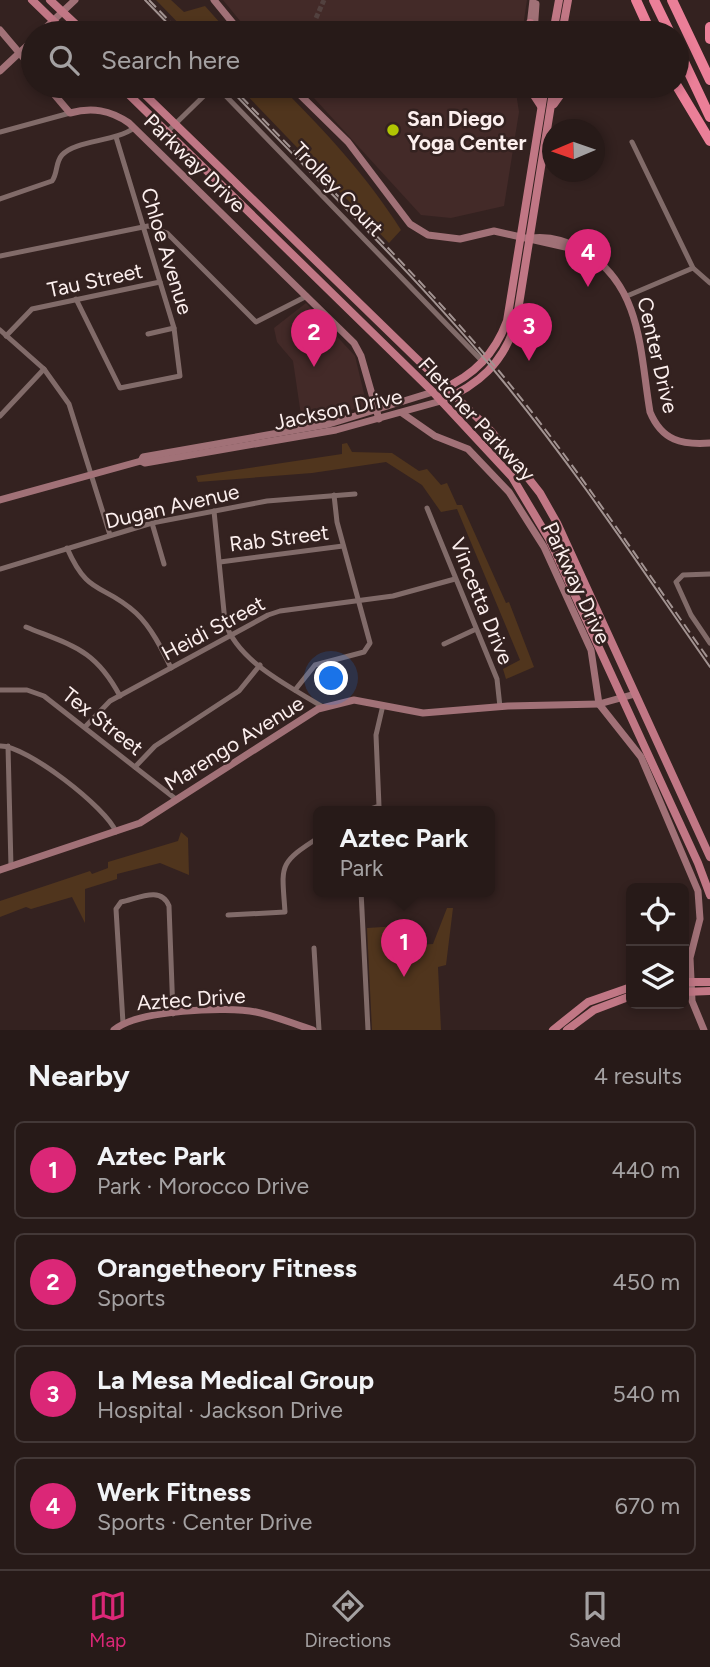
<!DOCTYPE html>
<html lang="en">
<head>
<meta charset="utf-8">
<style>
	:root { --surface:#271a18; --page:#2f2321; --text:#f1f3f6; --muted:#a4a1a2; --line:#433837; --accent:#db2777 }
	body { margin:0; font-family:Figtree,sans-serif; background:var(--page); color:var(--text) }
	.controls { position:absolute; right:21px; bottom:21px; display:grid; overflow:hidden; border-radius:10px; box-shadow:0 4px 10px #0003 }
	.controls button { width:63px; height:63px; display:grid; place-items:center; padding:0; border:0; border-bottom:2px solid var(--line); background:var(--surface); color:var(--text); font:35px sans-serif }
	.compass { position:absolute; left:542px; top:119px; width:63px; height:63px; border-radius:50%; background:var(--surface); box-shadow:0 4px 10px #0003; rotate:268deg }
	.you { position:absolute; left:332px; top:679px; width:24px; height:24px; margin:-18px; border:5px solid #fff; border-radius:50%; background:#1a73e8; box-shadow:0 0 0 10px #1a73e833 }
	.badge { display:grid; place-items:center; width:46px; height:46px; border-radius:50%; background:var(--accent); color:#fff; font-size:23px; font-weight:700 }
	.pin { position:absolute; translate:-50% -58px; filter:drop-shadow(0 2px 4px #0008) }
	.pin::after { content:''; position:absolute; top:37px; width:24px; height:21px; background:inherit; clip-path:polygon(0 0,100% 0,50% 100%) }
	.popup { position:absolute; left:313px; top:806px; width:182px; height:91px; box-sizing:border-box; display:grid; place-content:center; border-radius:10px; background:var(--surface); filter:drop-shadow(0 2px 5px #0005); font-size:23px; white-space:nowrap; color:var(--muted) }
	.popup b { font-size:26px; color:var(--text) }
	.popup::after { content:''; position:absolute; left:50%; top:100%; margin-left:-14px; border:14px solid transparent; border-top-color:var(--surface) }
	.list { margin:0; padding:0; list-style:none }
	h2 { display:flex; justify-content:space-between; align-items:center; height:91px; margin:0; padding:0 28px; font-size:30px }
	h2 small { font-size:23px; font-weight:400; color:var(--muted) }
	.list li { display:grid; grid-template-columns:46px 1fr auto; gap:21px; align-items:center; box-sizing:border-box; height:98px; margin:0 14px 14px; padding:0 14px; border:2px solid var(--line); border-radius:10px }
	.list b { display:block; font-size:26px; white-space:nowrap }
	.list p { margin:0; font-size:23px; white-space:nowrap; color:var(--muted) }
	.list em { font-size:23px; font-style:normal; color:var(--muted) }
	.icon { flex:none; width:38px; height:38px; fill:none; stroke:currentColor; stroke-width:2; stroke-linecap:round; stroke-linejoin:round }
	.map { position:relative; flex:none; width:710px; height:1030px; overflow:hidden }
	.search { position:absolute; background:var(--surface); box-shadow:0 4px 10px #0003; left:21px; right:21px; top:21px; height:77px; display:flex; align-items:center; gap:18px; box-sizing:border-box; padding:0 24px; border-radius:38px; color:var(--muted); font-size:26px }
	.sheet { height:539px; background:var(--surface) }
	nav { display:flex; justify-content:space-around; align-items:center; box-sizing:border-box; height:98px; border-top:2px solid var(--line); background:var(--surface); font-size:19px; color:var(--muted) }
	nav a { display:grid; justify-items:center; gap:4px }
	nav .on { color:var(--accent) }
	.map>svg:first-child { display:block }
	.built { fill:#432a28 }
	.green { fill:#50351d }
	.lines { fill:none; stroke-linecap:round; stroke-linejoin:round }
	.street-tunnel { stroke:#52413f; stroke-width:5; stroke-dasharray:5 2.5; stroke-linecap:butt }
	.street { stroke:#816b69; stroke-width:5 }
	.secondary { stroke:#a17177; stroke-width:7 }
	.primary { stroke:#c17785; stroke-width:8 }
	.highway { stroke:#eb7f98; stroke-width:10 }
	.tram { stroke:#a29391; stroke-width:2 }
	.rail { stroke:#a29391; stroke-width:2; stroke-dasharray:10 5; stroke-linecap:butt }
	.poi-dot { fill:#b0c503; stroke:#342220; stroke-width:2.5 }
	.labels { text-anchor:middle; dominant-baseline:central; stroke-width:5; stroke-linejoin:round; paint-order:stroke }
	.poi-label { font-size:21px; font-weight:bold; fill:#fcefee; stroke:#342220; text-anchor:start }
	.street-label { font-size:21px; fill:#fcefee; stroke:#342220 }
</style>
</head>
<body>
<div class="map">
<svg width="710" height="1030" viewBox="0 0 710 1030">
	<rect width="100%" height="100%" fill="#342220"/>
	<g class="built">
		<path d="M223 0H527L522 33H250Z"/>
		<path d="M303 86H515L519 112 504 206 451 218 421 215Z"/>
		<path d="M306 303 355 356 367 406 302 422 293 361 277 342 274 328Z"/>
	</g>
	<g class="green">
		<path d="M156 0H171L184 12 205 6 229 33H188Z"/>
		<path d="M238 86H280C326 132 366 175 401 230L389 243Z"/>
		<path d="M347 443 352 452 392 453 419 471 427 469 441 485 447 483 457 505H462L506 603 509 602 534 667 506 679 503 669 520 660 457 509 441 512 422 485 386 462 312 473 198 482 196 476 342 454V444Z"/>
		<path d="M181 832 188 838 189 875 160 863 117 874V879L85 889V923L72 897 31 909 26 907 0 917V901L90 871 92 874 108 868V862L178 841Z"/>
		<path d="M447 908H453L446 965 438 967 441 1030H372L367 928 399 926 400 946 433 944Z"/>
	</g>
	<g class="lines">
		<path class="street-tunnel" d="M316 18 324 0"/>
		<g class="street">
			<path d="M0 132 70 113"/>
			<path d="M167 132 213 87 221 91 483 362"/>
			<path d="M632 142 693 268 710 283"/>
			<path d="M0 199 52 181C58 173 55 163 62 155 76 140 115 142 134 128"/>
			<path d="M0 256 148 226 167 233 256 322 307 296"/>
			<path d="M627 296 693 268"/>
			<path d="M76 299 120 388 180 376 174 328 116 137"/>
			<path d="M0 330 44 369 69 404 110 535"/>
			<path d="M148 334 174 328"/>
			<path d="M6 336 32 309 160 282"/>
			<path d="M0 416 44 369"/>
			<path d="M427 508 497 679 500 707"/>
			<path d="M214 511 225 622C238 662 289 686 323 707"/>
			<path d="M152 523 164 564"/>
			<path d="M67 548C89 598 102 582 136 613 151 627 162 649 171 668"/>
			<path d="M220 562 343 546"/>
			<path d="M0 569 152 523 267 501 355 494"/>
			<path d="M710 574 683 575 676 582 691 615 710 643"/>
			<path d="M26 627C73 646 95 649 120 696"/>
			<path d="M444 644 474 630"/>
			<path d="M0 690H27L44 696 177 800"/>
			<path d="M295 690 315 665 364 652 370 643 337 522 334 495"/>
			<path d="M85 727 110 701 268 615 280 611 393 596 455 579"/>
			<path d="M0 746C26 745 107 808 116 832"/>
			<path d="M8 746 11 867"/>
			<path d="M135 767 155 746 239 691 260 665"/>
			<path d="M364 811 379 806 376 735 383 705"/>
			<path d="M361 891 368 1030"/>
			<path d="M228 915 285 912C282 866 277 864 318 838"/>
			<path d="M314 948 319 1030"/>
			<path d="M123 1023 116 909 121 902C137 899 161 885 169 906L173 1014"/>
		</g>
		<g class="secondary">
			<path d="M214 0 241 33"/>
			<path d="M530 26 533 0"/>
			<path d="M0 30 33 69"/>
			<path d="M40 33 75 0"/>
			<path d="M534 33 536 4"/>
			<path d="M0 71 33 40"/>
			<path d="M47 86 70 113C92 107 110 110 129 123L354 343 361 356 379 419"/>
			<path d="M291 86 348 142 410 224 428 235 460 239 494 231 583 251"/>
			<path d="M531 238C553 236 568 241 587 253 642 288 640 353 650 412 662 441 682 445 710 443"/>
			<path d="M402 413 435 436 468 449 509 492 544 547 591 650 599 704 641 757 698 891 700 919 690 958 692 1001 704 1030"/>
			<path d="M141 461 145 463 336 430 441 401"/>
			<path d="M0 500 141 461 143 457 329 424 433 392"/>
			<path d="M0 870 140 823 318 709 354 700 423 713 508 706 599 704 635 694"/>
			<path d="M114 1030C137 1010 227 1006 256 1012 275 1016 294 1024 313 1030"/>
		</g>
		<g class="primary">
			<path d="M32 0 66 33"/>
			<path d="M50 0 85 33"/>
			<path d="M528 33 530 23"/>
			<path d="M553 33 559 0"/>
			<path d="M562 33 568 0"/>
			<path d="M120 86 433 392 512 477 549 539 698 863 710 895"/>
			<path d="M136 86 491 431 540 493 557 523 710 857"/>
			<path d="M528 86 541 106"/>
			<path d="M554 104 564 90 574 86"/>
			<path d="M442 389C475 375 495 353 507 321L545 86"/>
			<path d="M441 401C479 385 503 363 516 323L554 86"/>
			<path d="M684 982H710"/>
			<path d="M684 992 710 991"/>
			<path d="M553 1030 588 1002 631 987"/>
			<path d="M567 1030 594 1010 631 996"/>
		</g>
		<g class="highway">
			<path d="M636 0 651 33"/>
			<path d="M654 0 670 33"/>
			<path d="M672 0 710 80"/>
			<path d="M710 27V39"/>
			<path d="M677 47 710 117"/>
			<path d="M677 86 710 141"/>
		</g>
		<g class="tram">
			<path d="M145 0 177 33"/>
			<path d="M227 86C319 183 417 276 502 380 577 471 642 570 710 667"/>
		</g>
		<g class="rail">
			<path d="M149 0 181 33"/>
			<path d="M231 86C321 180 415 271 499 371 575 463 641 564 710 661"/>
		</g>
	</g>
	<circle class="poi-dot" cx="393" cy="130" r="7"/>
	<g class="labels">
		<g class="poi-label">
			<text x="407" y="118">San Diego<tspan x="407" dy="24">Yoga Center</tspan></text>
		</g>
		<g class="street-label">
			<text transform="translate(195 163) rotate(44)">Parkway Drive</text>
			<text transform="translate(338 189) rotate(46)">Trolley Court</text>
			<text transform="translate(167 251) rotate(73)">Chloe Avenue</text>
			<text transform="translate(95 280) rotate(-12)">Tau Street</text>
			<text transform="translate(658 355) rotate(77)">Center Drive</text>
			<text transform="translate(338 409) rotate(-12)">Jackson Drive</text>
			<text transform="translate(477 419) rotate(47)">Fletcher Parkway</text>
			<text transform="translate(172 506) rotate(-13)">Dugan Avenue</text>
			<text transform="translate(279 538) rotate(-7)">Rab Street</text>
			<text transform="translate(577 583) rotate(65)">Parkway Drive</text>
			<text transform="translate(482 601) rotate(68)">Vincetta Drive</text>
			<text transform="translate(213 628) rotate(-28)">Heidi Street</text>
			<text transform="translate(103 721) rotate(38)">Tex Street</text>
			<text transform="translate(234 743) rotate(-32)">Marengo Avenue</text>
			<text transform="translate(191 999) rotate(-4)">Aztec Drive</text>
		</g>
	</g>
</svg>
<div class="controls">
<button><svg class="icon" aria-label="locate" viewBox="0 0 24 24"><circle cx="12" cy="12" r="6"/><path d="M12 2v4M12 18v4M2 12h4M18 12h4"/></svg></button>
<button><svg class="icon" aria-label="layers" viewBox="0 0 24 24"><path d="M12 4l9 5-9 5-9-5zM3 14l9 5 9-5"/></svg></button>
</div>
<svg class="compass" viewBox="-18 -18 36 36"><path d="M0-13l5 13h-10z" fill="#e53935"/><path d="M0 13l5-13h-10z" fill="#a4a1a2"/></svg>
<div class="you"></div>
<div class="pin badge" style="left:404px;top:977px">1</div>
<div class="popup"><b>Aztec Park</b>Park</div>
<div class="pin badge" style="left:314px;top:367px">2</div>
<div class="pin badge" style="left:529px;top:361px">3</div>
<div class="pin badge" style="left:588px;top:287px">4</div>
<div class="search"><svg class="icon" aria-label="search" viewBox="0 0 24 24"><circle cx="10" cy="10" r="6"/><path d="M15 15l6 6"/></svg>Search here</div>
</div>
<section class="sheet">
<h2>Nearby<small>4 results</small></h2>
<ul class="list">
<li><span class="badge">1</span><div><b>Aztec Park</b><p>Park · Morocco Drive</p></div><em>440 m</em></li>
<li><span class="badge">2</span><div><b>Orangetheory Fitness</b><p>Sports</p></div><em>450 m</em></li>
<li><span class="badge">3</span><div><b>La Mesa Medical Group</b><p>Hospital · Jackson Drive</p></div><em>540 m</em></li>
<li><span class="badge">4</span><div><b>Werk Fitness</b><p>Sports · Center Drive</p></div><em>670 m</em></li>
</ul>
</section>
<nav>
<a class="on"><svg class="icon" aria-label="map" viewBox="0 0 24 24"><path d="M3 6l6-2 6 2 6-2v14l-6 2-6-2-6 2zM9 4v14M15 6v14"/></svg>Map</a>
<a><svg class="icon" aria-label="directions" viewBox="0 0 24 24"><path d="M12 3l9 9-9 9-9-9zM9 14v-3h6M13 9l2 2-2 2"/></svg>Directions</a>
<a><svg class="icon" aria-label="saved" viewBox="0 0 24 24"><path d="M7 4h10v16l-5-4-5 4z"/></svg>Saved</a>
</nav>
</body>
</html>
